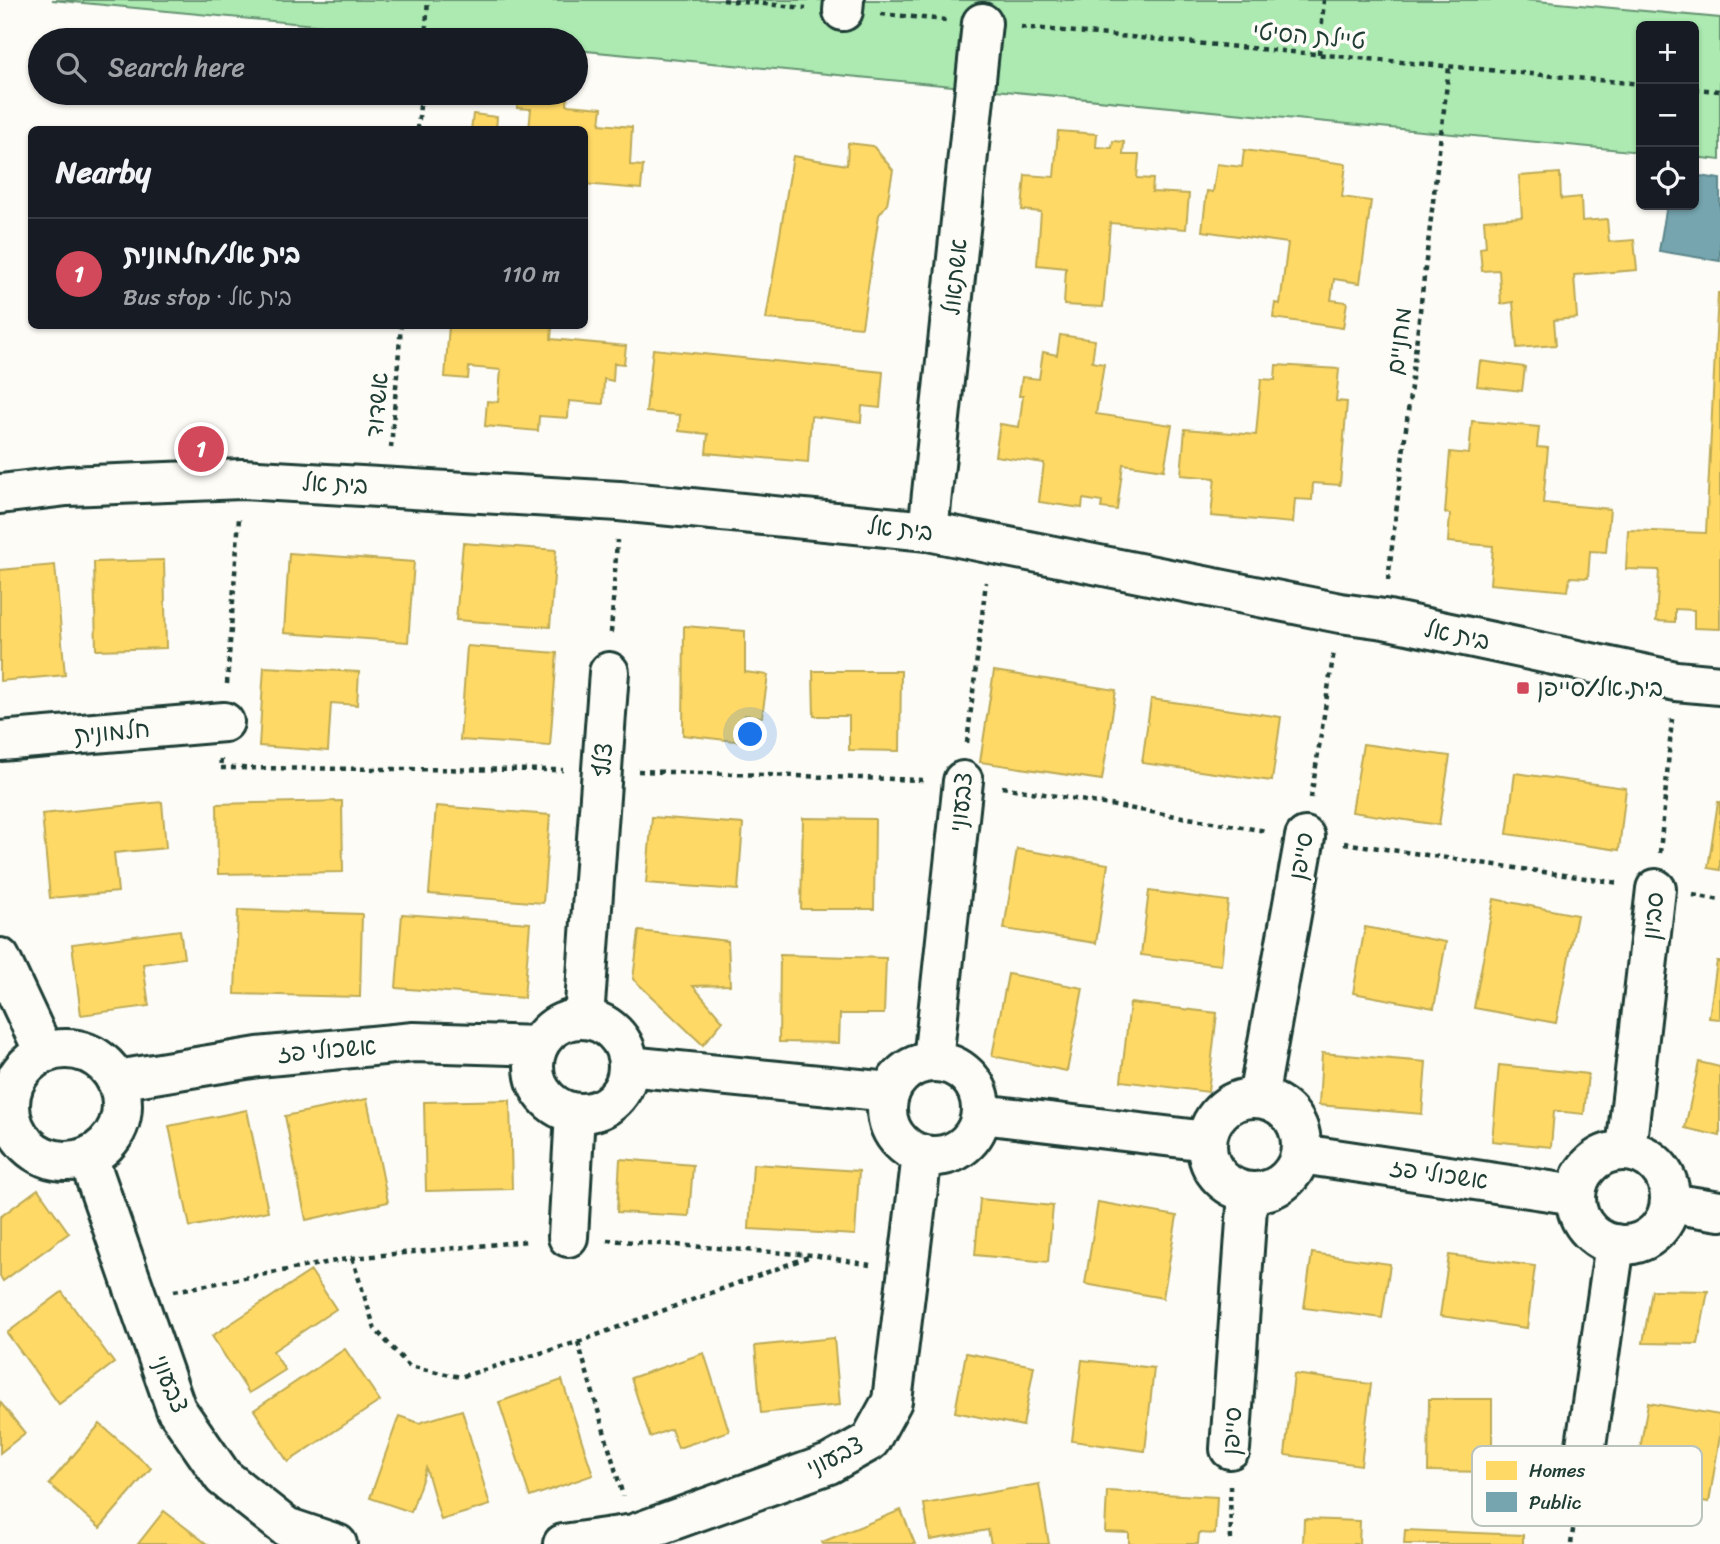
<!DOCTYPE html>
<html lang="en">
<head>
<meta charset="utf-8">
<style>
	:root { --surface:#171b24; --page:#20242c; --text:#f1f3f6; --muted:#9ea1a6; --line:#363941; --accent:#d1495b }
	body { margin:0; font-family:Sriracha,"Playpen Sans Hebrew",sans-serif; background:var(--page); color:var(--text) }
	.controls { position:absolute; right:21px; top:21px; display:grid; overflow:hidden; border-radius:10px; box-shadow:0 2px 5px #0004 }
	.controls button { width:63px; height:63px; display:grid; place-items:center; padding:0; border:0; border-bottom:2px solid var(--line); background:var(--surface); color:var(--text); font:35px sans-serif }
	.you { position:absolute; left:751px; top:735px; width:24px; height:24px; margin:-18px; border:5px solid #fff; border-radius:50%; background:#1a73e8; box-shadow:0 0 0 10px #1a73e833 }
	.badge { display:grid; place-items:center; width:46px; height:46px; border-radius:50%; background:var(--accent); color:#fff; font-size:23px; font-weight:700 }
	.pin { position:absolute; translate:-50% -50%; border:4px solid #fff; box-shadow:0 2px 7px #0006 }
	.list { margin:0; padding:0; list-style:none }
	h2 { display:flex; justify-content:space-between; align-items:center; height:91px; margin:0; padding:0 28px; font-size:30px }
	h2 small { font-size:23px; font-weight:400; color:var(--muted) }
	.list li { display:grid; grid-template-columns:46px 1fr auto; gap:21px; align-items:center; box-sizing:border-box; height:112px; padding:0 28px; border-top:2px solid var(--line) }
	.list b { display:block; font-size:26px; white-space:nowrap }
	.list p { margin:0; font-size:23px; white-space:nowrap; color:var(--muted) }
	.list em { font-size:23px; font-style:normal; color:var(--muted) }
	.icon { flex:none; width:38px; height:38px; fill:none; stroke:currentColor; stroke-width:2; stroke-linecap:round; stroke-linejoin:round }
	.map { position:relative; flex:none; width:1720px; height:1544px; overflow:hidden }
	.search { position:absolute; background:var(--surface); box-shadow:0 2px 5px #0004; left:28px; top:28px; width:560px; height:77px; display:flex; align-items:center; gap:18px; box-sizing:border-box; padding:0 24px; border-radius:38px; color:var(--muted); font-size:26px }
	.panel { position:absolute; background:var(--surface); box-shadow:0 2px 5px #0004; left:28px; top:126px; width:560px; height:203px; border-radius:10px }
	.map>svg:first-child { display:block }
	.green { fill:#aceab1; stroke:#669472; stroke-width:2 }
	.homes { fill:#ffd966; stroke:#bcaa57; stroke-width:2 }
	.public { fill:#76a5af; stroke:#5c868a; stroke-width:2 }
	.lines { fill:none; stroke-linecap:round; stroke-linejoin:round }
	.minor-casing { stroke:#1f3d34; stroke-width:44 }
	.path { stroke:#1f3d34; stroke-width:4.5; stroke-dasharray:5 5; stroke-linecap:butt }
	.minor { stroke:#fdfcf7; stroke-width:38 }
	.poi-dot { fill:#d1495b; stroke:#fdfcf7; stroke-width:2.5 }
	.labels { text-anchor:middle; dominant-baseline:central; stroke-width:7; stroke-linejoin:round; paint-order:stroke }
	.street-label { font-size:24px; fill:#1f3d34; stroke:#fdfcf7 }
	.poi-label { font-size:24px; fill:#1f3d34; stroke:#fdfcf7; text-anchor:start }
	.key { fill:#fdfcf7; stroke:#bac3bc; stroke-width:2 }
	.key-label { font-size:19px; fill:#1f3d34 }
</style>
</head>
<body>
<div class="map">
<svg width="1720" height="1544" viewBox="0 0 1720 1544">
	<rect width="100%" height="100%" fill="#fdfcf7"/>
	<filter id="ink" filterUnits="userSpaceOnUse"><feTurbulence type="fractalNoise" baseFrequency=".0143" numOctaves="2"/><feDisplacementMap in="SourceGraphic" scale="14" xChannelSelector="R" yChannelSelector="G"/><feConvolveMatrix kernelMatrix="1 2 1 2 8 2 1 2 1" color-interpolation-filters="sRGB"/></filter>
	<g filter="url(#ink)">
		<path class="green" d="M52 0H1526L1720 18V160L1694 157V26H1641V152L576 50V40H473Z"/>
		<g class="homes">
			<path d="M518 93H568L567 105 602 108 600 124 632 127 630 165 643 166 641 189 584 184V130H529L531 109 517 108Z"/>
			<path d="M473 114 497 117 496 130H471Z"/>
			<path d="M1058 131 1097 134 1096 147 1112 148 1113 141 1124 142 1123 155H1139L1137 178 1153 179 1152 192 1189 194 1186 229 1110 223 1103 307 1064 305 1066 268 1037 265 1041 212 1022 210 1025 175 1054 177Z"/>
			<path d="M848 143 873 146 893 170 887 204 879 215 862 327 766 319 793 156 847 165Z"/>
			<path d="M1244 150 1346 164 1342 197 1371 201 1360 283 1334 279 1331 300 1347 302 1343 328 1273 318 1275 303 1280 304 1288 243 1202 231 1207 191 1213 192 1217 164 1242 167Z"/>
			<path d="M1560 173 1561 199 1581 197 1582 221 1607 219 1609 242 1634 240 1637 270 1574 275 1577 318 1554 320 1556 345 1517 348 1513 302 1501 304 1499 270 1482 271 1480 248 1486 247 1484 220 1522 217 1519 176Z"/>
			<path d="M1718 293H1720V629L1694 628V610L1675 609V622L1656 621 1659 570 1626 569 1628 530 1706 533Z"/>
			<path d="M449 326H552L551 339 626 346 624 364 614 363 613 381 604 379 603 404 569 401 568 418 539 416 538 431 485 426 487 401 498 402 501 370 469 367 468 379 445 377Z"/>
			<path d="M1060 335 1095 340 1092 362 1104 364 1096 414 1172 425 1164 470 1123 464 1117 510 1101 508 1102 502 1083 499 1082 508 1039 502 1044 463 995 456 1000 424 1019 427 1023 396H1019L1022 377 1039 379 1043 352 1057 355Z"/>
			<path d="M653 349 883 372 880 408 862 406 861 422 811 416 808 462 706 453 708 434 679 431 680 415 646 412Z"/>
			<path d="M1480 361 1525 367 1522 391 1477 386Z"/>
			<path d="M1276 365 1339 369 1336 401 1347 402 1340 485 1313 483 1312 500 1295 499 1293 523 1211 516 1215 478 1181 475 1185 429 1256 435 1261 379 1275 380Z"/>
			<path d="M1472 421 1539 427 1537 447 1548 448 1543 503 1610 509 1606 552 1590 551 1588 578 1570 577 1568 591 1490 584 1493 546 1448 542 1450 514 1445 513 1450 452 1469 454Z"/>
			<path d="M463 543 556 550 550 627 456 620Z"/>
			<path d="M289 553 414 562 408 642 284 633Z"/>
			<path d="M164 560 166 648 96 650 94 562Z"/>
			<path d="M55 565 65 675 0 681V570Z"/>
			<path d="M684 626 745 631V672L768 675 762 717 745 715 743 742 683 735Z"/>
			<path d="M467 646 557 653 550 746 460 740Z"/>
			<path d="M264 667 359 672 357 705 331 703 328 751 259 746Z"/>
			<path d="M813 671H901L900 751 849 750V716H814Z"/>
			<path d="M994 671 1116 690 1102 780 980 762Z"/>
			<path d="M1151 699 1281 717 1272 781 1142 763Z"/>
			<path d="M1363 744 1450 756 1439 825 1352 812Z"/>
			<path d="M1515 773 1626 788 1619 850 1507 834Z"/>
			<path d="M342 801 343 872 218 874 217 804Z"/>
			<path d="M162 802 166 848 114 853 118 892 50 898 42 814Z"/>
			<path d="M1718 802H1720V870L1708 868Z"/>
			<path d="M436 806 550 815 543 903 429 894Z"/>
			<path d="M652 817 743 824 738 890 646 883Z"/>
			<path d="M803 818 875 819 874 909H801Z"/>
			<path d="M1017 849 1108 864 1096 943 1004 929Z"/>
			<path d="M1149 891 1228 901 1221 965 1141 955Z"/>
			<path d="M1494 899 1577 915 1556 1023 1474 1008Z"/>
			<path d="M238 910 362 914 360 997 235 994Z"/>
			<path d="M402 914 530 923 524 998 396 988Z"/>
			<path d="M1365 927 1446 942 1434 1008 1353 993Z"/>
			<path d="M180 930 184 958 143 964 149 1006 81 1015 72 944Z"/>
			<path d="M639 931 728 941 730 985 693 986 723 1021 703 1045 633 979Z"/>
			<path d="M780 955 886 958 884 1014H840L839 1043 779 1042Z"/>
			<path d="M1717 961H1720V1019L1709 1018Z"/>
			<path d="M1008 974 1083 988 1067 1071 992 1056Z"/>
			<path d="M1130 1003 1217 1013 1208 1092 1121 1081Z"/>
			<path d="M1322 1053 1426 1062 1422 1114 1319 1105Z"/>
			<path d="M1699 1062 1720 1067V1136L1685 1128Z"/>
			<path d="M1499 1065 1588 1074 1584 1114 1554 1111 1551 1147 1492 1141Z"/>
			<path d="M367 1099 388 1202 306 1220 285 1116Z"/>
			<path d="M510 1100 512 1189 426 1191 424 1102Z"/>
			<path d="M247 1110 268 1211 190 1227 169 1126Z"/>
			<path d="M620 1159 693 1165 689 1216 617 1212Z"/>
			<path d="M753 1164 859 1171 855 1235 749 1229Z"/>
			<path d="M38 1189 69 1233 3 1281 0 1276V1217Z"/>
			<path d="M980 1199 1053 1206 1048 1262 975 1255Z"/>
			<path d="M1098 1202 1177 1216 1163 1298 1085 1284Z"/>
			<path d="M1312 1253 1390 1264 1382 1318 1304 1308Z"/>
			<path d="M1449 1255 1535 1266 1527 1328 1440 1316Z"/>
			<path d="M311 1271 336 1309 273 1351 285 1370 249 1393 212 1336Z"/>
			<path d="M1652 1290 1708 1291 1698 1344 1643 1343Z"/>
			<path d="M62 1292 114 1363 59 1404 7 1333Z"/>
			<path d="M834 1338 840 1405 761 1413 755 1346Z"/>
			<path d="M345 1349 380 1401 288 1462 254 1410Z"/>
			<path d="M704 1353 729 1431 678 1448 671 1429 650 1437 631 1378Z"/>
			<path d="M966 1353 1034 1366 1023 1426 955 1412Z"/>
			<path d="M1082 1360 1154 1368 1145 1451 1072 1441Z"/>
			<path d="M1294 1374 1371 1384 1361 1465 1285 1455Z"/>
			<path d="M562 1380 593 1475 530 1497 499 1402Z"/>
			<path d="M1429 1399H1492V1472L1428 1471Z"/>
			<path d="M0 1402 25 1433 0 1453Z"/>
			<path d="M1648 1403 1720 1415V1436L1709 1502 1633 1490Z"/>
			<path d="M462 1410 490 1505 441 1520 426 1468 411 1512 370 1498 399 1416 419 1423Z"/>
			<path d="M100 1424 151 1468 100 1528 49 1484Z"/>
			<path d="M1039 1484 1049 1544H991L988 1530 930 1540 924 1504Z"/>
			<path d="M1107 1491 1217 1497 1215 1534 1199 1533 1198 1544H1129V1533L1105 1532Z"/>
			<path d="M901 1510 915 1544H823L822 1542Z"/>
			<path d="M164 1511 207 1544H138Z"/>
			<path d="M1304 1519 1360 1521 1359 1544H1303Z"/>
			<path d="M1405 1530 1523 1535V1544H1404Z"/>
		</g>
		<path class="public" d="M1694 175 1720 179V261L1659 251 1667 205H1694Z"/>
		<g class="lines">
			<g class="minor-casing">
				<g id="minor">
					<path d="M843 11 844 0"/>
					<path d="M0 494 67 486 242 479 619 501 928 531 1340 613 1384 619 1676 681 1720 685"/>
					<path d="M928 531 982 23"/>
					<path d="M0 741 224 722"/>
					<path d="M0 958 44 1052"/>
					<path d="M584 1018 609 672"/>
					<circle cx="581" cy="1066" r="47"/>
					<circle cx="66" cy="1105" r="56"/>
					<path d="M933 1061 963 781"/>
					<circle cx="934" cy="1109" r="47"/>
					<path d="M628 1066 890 1092"/>
					<path d="M117 1080 258 1057 414 1042 538 1046"/>
					<circle cx="1254" cy="1145" r="47"/>
					<path d="M1258 1098 1305 837"/>
					<path d="M981 1114 1207 1141"/>
					<path d="M1626 1150 1656 889"/>
					<circle cx="1623" cy="1198" r="47"/>
					<path d="M1301 1154 1576 1195"/>
					<path d="M88 1157 176 1409 223 1477 286 1527 337 1544"/>
					<path d="M1670 1203 1720 1211"/>
					<path d="M568 1237 575 1113"/>
					<path d="M1230 1449 1248 1193"/>
					<path d="M1580 1487 1615 1244"/>
					<path d="M563 1544 634 1534 829 1464 870 1441 892 1401 922 1155"/>
				</g>
			</g>
			<g class="path">
				<path d="M723 0 806 8"/>
				<path d="M881 14 946 20"/>
				<path d="M1021 27 1641 84"/>
				<path d="M425 40 428 0"/>
				<path d="M1319 54 1324 0"/>
				<path d="M1694 89 1720 91"/>
				<path d="M418 130 421 93"/>
				<path d="M391 448 401 326"/>
				<path d="M1388 580 1449 67"/>
				<path d="M611 633 617 540"/>
				<path d="M227 684 239 518"/>
				<path d="M967 743 986 582"/>
				<path d="M221 759 220 768 563 770"/>
				<path d="M638 771 924 780"/>
				<path d="M1002 787 1266 831"/>
				<path d="M1311 798 1334 651"/>
				<path d="M1344 843 1619 883"/>
				<path d="M1660 853 1672 719"/>
				<path d="M1693 895 1720 900"/>
				<path d="M607 1240 813 1255 870 1265"/>
				<path d="M352 1258 375 1329 409 1366 460 1377 578 1342 811 1256"/>
				<path d="M174 1291 352 1258 529 1241"/>
				<path d="M578 1342 623 1496"/>
				<path d="M1230 1485 1231 1544"/>
				<path d="M1571 1544 1574 1523"/>
			</g>
			<use href="#minor" class="minor"/>
		</g>
	</g>
	<rect class="poi-dot" x="1516" y="681" width="14" height="14" rx="3.5"/>
	<g class="labels">
		<g class="street-label">
			<text transform="translate(1309 36) rotate(5)">טיילת הסיטי</text>
			<text transform="translate(955 277) rotate(-84)">אשתאול</text>
			<text transform="translate(1399 341) rotate(-83)">מחניים</text>
			<text transform="translate(377 405) rotate(-85)">אשדוד</text>
			<text transform="translate(335 484) rotate(3)">בית אל</text>
			<text transform="translate(900 529) rotate(6)">בית אל</text>
			<text transform="translate(1457 635) rotate(12)">בית אל</text>
			<text transform="translate(112 732) rotate(-5)">חלמונית</text>
			<text transform="translate(603 760) rotate(-86)">צלף</text>
			<text transform="translate(961 802) rotate(-84)">צבעוני</text>
			<text transform="translate(1301 856) rotate(-80)">סייפן</text>
			<text transform="translate(1653 916) rotate(-84)">סביון</text>
			<text transform="translate(327 1050) rotate(-5)">אשכולי פז</text>
			<text transform="translate(1439 1174) rotate(8)">אשכולי פז</text>
			<text transform="translate(170 1384) rotate(68)">צבעוני</text>
			<text transform="translate(1232 1431) rotate(-87)">סייפן</text>
			<text transform="translate(835 1456) rotate(-27)">צבעוני</text>
		</g>
		<g class="poi-label">
			<text x="1537" y="688">בית אל/סייפן</text>
		</g>
	</g>
	<rect x="1472" y="1446" width="230" height="80" rx="10" class="key"/>
	<rect x="1486" y="1461" width="31" height="19" fill="#ffd966"/>
	<rect x="1486" y="1492" width="31" height="20" fill="#76a5af"/>
	<g class="key-label">
		<text x="1529" y="1477">Homes</text>
		<text x="1529" y="1509">Public</text>
	</g>
</svg>
<div class="controls">
<button>+</button>
<button>−</button>
<button><svg class="icon" aria-label="locate" viewBox="0 0 24 24"><circle cx="12" cy="12" r="6"/><path d="M12 2v4M12 18v4M2 12h4M18 12h4"/></svg></button>
</div>
<div class="you"></div>
<div class="pin badge" style="left:201px;top:449px">1</div>
<div class="search"><svg class="icon" aria-label="search" viewBox="0 0 24 24"><circle cx="10" cy="10" r="6"/><path d="M15 15l6 6"/></svg>Search here</div>
<section class="panel">
<h2>Nearby<small></small></h2>
<ul class="list">
<li><span class="badge">1</span><div><b>בית אל/חלמונית</b><p>Bus stop · בית אל</p></div><em>110 m</em></li>
</ul>
</section>
</div>
</body>
</html>
